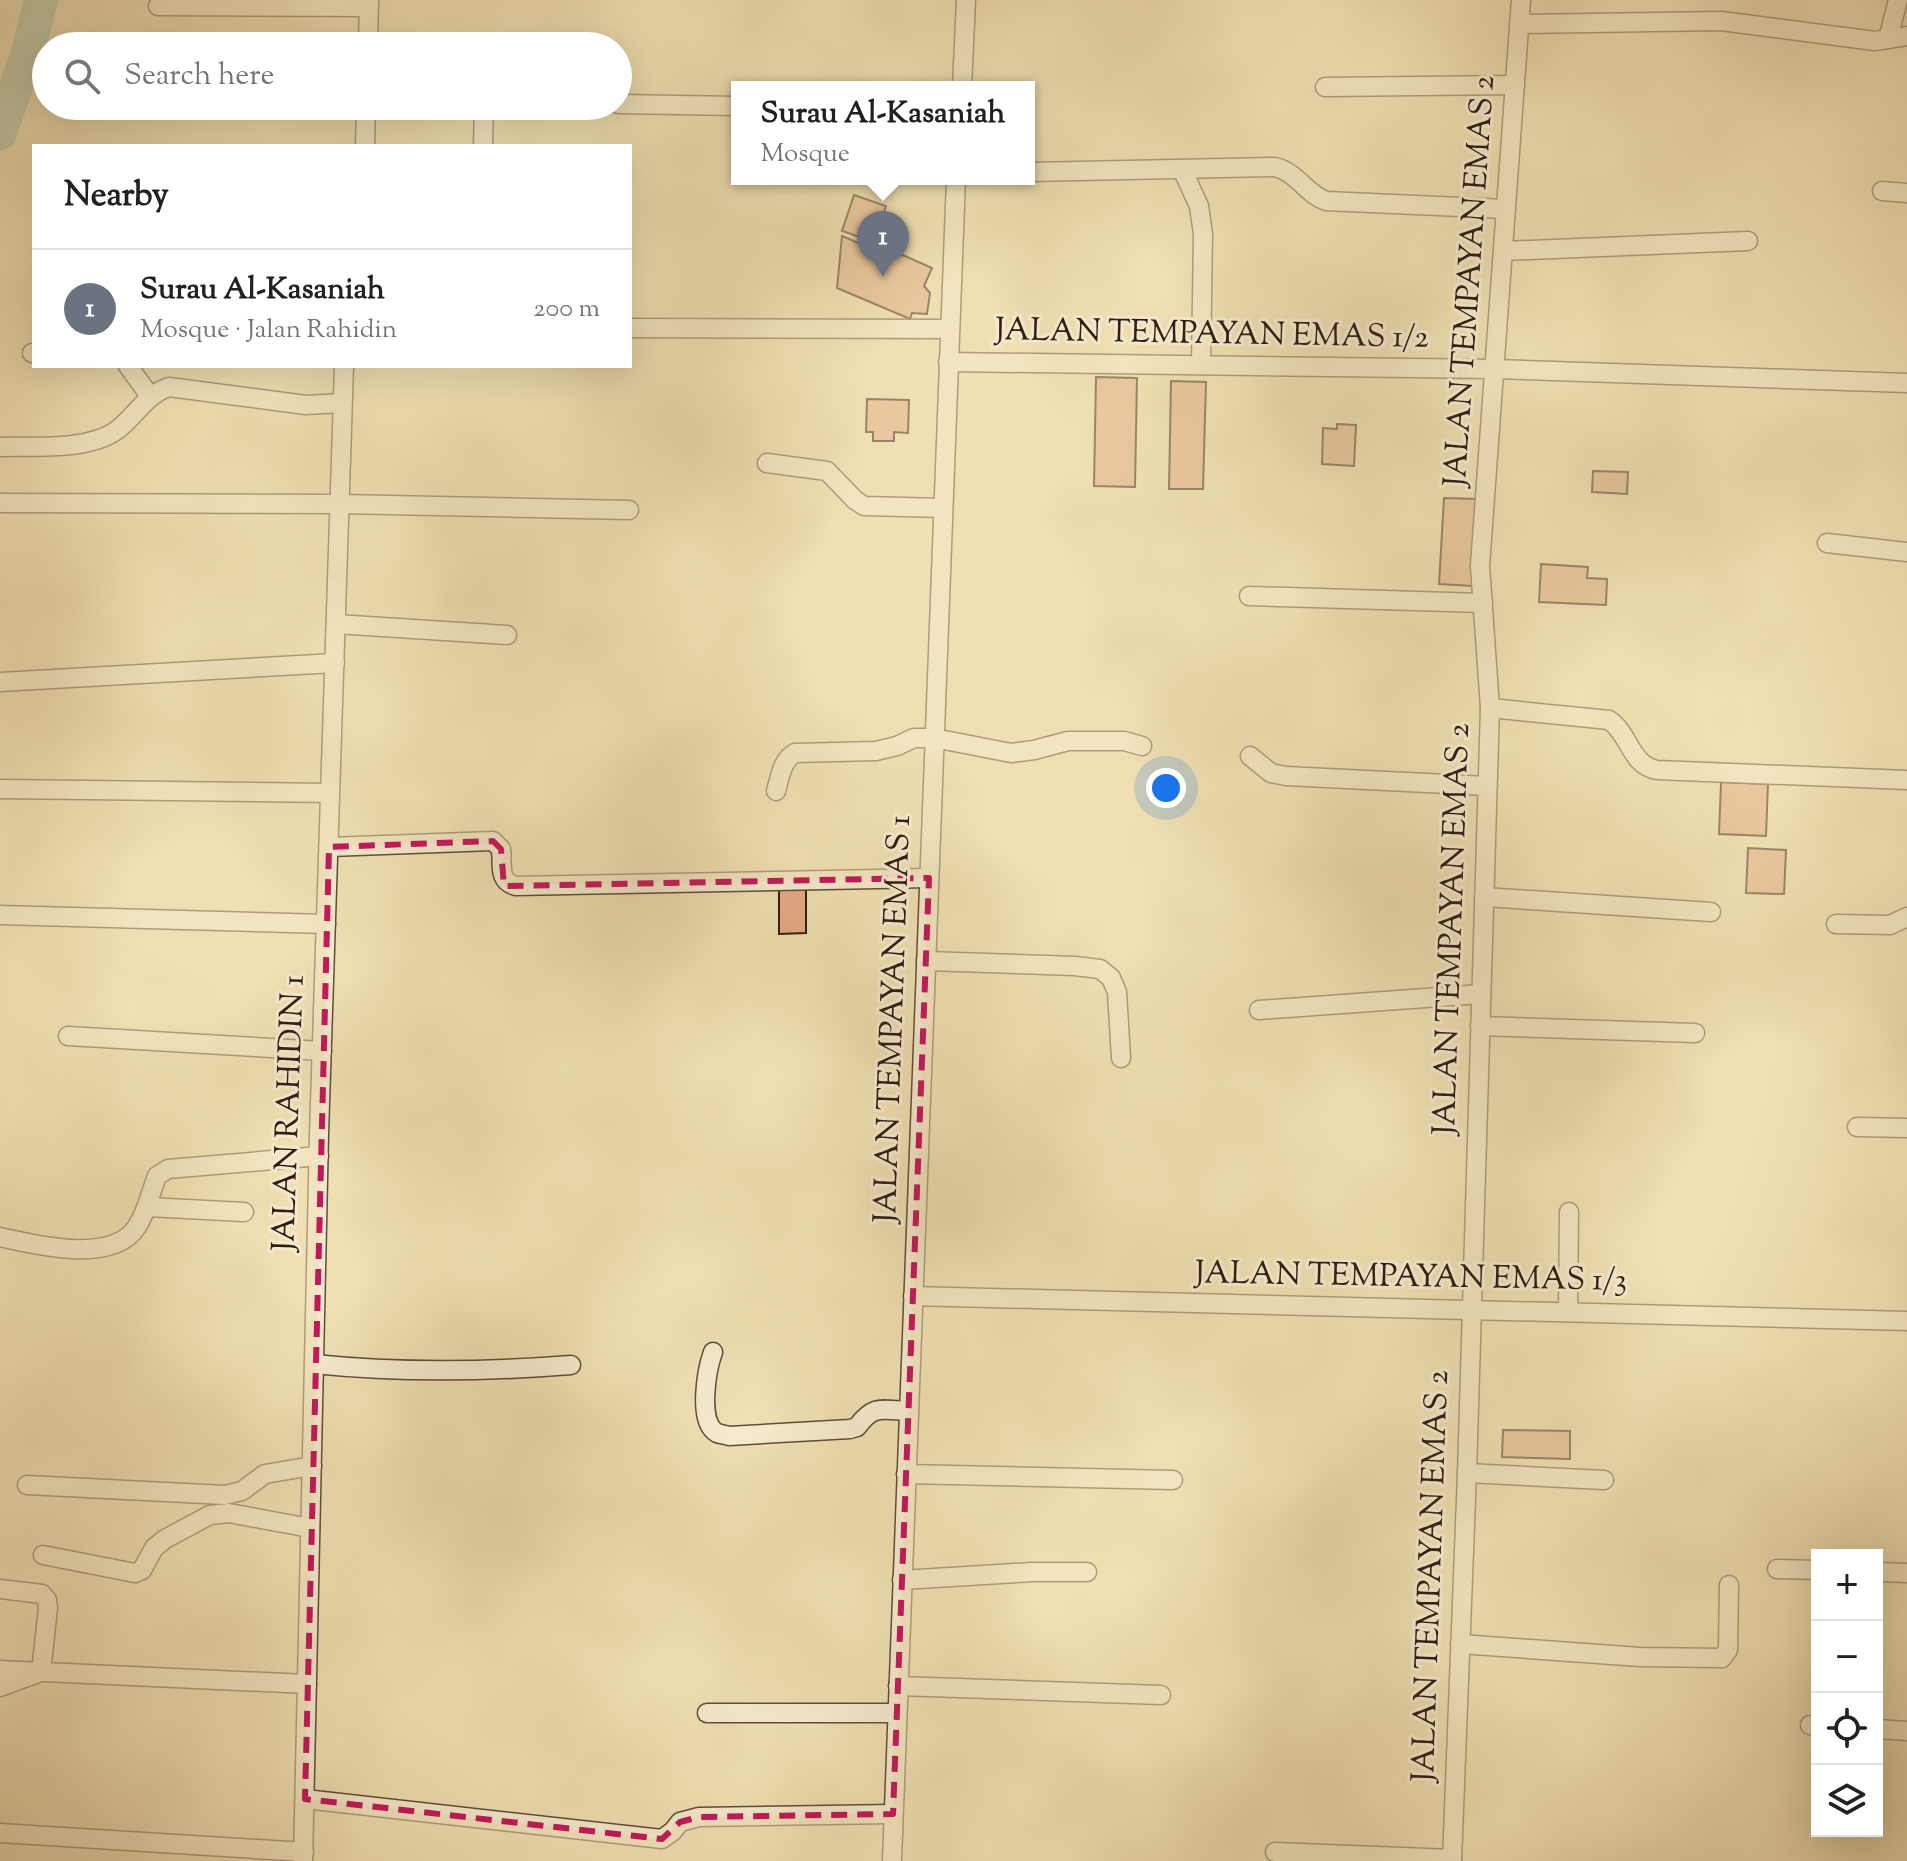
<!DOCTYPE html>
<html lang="en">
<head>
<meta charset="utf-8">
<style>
	:root { --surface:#fff; --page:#f6f6f6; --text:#202124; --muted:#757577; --line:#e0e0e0; --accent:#b45309 }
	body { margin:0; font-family:"Sorts Mill Goudy",serif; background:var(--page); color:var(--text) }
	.controls { position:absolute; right:24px; bottom:24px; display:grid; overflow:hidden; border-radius:0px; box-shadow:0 8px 32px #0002 }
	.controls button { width:72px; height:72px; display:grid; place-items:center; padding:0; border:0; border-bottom:2px solid var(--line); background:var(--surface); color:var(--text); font:40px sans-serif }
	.you { position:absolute; left:1166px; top:788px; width:28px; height:28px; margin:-20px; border:6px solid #fff; border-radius:50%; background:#1a73e8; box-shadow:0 0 0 12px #1a73e833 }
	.badge { display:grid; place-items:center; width:52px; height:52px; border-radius:50%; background:var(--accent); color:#fff; font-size:26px; font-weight:700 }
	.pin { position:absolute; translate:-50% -66px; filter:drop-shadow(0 2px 4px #0008) }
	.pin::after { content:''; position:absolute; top:42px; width:28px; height:24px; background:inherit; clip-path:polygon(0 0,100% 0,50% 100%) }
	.popup { position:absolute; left:731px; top:81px; width:304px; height:104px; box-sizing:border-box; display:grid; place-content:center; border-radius:0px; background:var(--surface); filter:drop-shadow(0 2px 6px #0005); font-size:26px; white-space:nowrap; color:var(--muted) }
	.popup b { font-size:30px; color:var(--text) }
	.popup::after { content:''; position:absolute; left:50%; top:100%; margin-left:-16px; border:16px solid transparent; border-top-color:var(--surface) }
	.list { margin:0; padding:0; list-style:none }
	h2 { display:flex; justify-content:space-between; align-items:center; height:104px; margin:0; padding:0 32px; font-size:34px }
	h2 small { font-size:26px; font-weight:400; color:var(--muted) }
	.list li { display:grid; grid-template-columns:52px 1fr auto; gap:24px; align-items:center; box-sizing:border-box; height:120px; padding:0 32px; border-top:2px solid var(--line) }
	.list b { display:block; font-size:30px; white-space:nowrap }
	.list p { margin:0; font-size:26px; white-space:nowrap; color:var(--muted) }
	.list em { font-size:26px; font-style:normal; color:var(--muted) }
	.icon { flex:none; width:44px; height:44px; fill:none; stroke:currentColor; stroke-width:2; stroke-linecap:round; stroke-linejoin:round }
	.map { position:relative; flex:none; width:1907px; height:1861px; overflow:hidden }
	.search { position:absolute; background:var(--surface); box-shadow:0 8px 32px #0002; left:32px; top:32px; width:600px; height:88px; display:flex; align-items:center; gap:20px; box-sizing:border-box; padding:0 28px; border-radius:44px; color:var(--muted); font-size:30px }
	.panel { position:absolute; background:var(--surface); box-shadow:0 8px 32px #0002; left:32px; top:144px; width:600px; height:224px; border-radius:0px }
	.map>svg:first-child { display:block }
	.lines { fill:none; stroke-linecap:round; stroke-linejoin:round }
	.river { stroke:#9abda9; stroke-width:34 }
	.building { fill:#e5aa85; stroke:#301c12; stroke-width:2 }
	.minor-casing { stroke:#604d3a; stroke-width:21 }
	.minor { stroke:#f5eacd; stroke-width:18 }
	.marked { fill:none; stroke:#c2185b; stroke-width:6; stroke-dasharray:16 10; stroke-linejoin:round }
	.labels { text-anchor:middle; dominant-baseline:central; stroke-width:6; stroke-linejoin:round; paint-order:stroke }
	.street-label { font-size:32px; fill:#301c12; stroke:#f5eacd }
</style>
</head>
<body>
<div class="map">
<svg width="1907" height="1861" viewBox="0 0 1907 1861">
	<rect width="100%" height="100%" fill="#efdfb2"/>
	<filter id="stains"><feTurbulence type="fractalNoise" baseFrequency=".0025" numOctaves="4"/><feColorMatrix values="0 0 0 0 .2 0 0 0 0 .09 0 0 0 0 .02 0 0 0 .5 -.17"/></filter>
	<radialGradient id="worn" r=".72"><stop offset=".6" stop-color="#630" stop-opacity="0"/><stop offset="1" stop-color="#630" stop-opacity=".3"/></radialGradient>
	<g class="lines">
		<path class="river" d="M0 133 28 52 41 0"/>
	</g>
	<g class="building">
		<path d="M854 195 886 206 874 242 842 231Z"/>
		<path d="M842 236 884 254 887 248 932 268 924 286 930 293 927 314 912 313 910 319 837 288Z"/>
		<path d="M1096 377 1137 378 1135 487 1094 486Z"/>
		<path d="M1171 381 1206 382 1203 489H1169Z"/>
		<path d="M867 399 909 400 908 433 894 432V441H873V432H866Z"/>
		<path d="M1337 424 1356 425 1354 466 1322 464 1323 428 1337 429Z"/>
		<path d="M1593 471 1628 472 1627 494 1592 492Z"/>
		<path d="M1444 498 1477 499 1473 586 1439 584Z"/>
		<path d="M1541 564 1588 567 1587 578 1607 579 1606 605 1539 602Z"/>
		<path d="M1721 782 1768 784 1766 836 1719 834Z"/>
		<path d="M1748 848 1786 850 1784 894 1746 893Z"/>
		<path d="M779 890H806V933L779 934Z"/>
		<path d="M1503 1430 1570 1431V1459L1502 1457Z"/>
	</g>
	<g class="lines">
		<g class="minor-casing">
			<g id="minor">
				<path d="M158 6 369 7"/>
				<path d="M1519 24 1721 21 1875 41 1907 36"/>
				<path d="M1888 39 1898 0"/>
				<path d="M368 46 369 0"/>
				<path d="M962 87 966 0"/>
				<path d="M1325 87 1515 85"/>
				<path d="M618 104 737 106"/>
				<path d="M365 146 366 106"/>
				<path d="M483 146 484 106"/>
				<path d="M1182 169 1199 206 1203 234 1201 365"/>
				<path d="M1029 172 1275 167C1297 172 1306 194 1326 201L1506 209"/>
				<path d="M1882 191 1907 193"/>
				<path d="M1503 251 1748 241"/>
				<path d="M630 328 950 329"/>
				<path d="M32 353H34"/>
				<path d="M948 362 1494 369 1907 383"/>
				<path d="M128 366 150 396"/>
				<path d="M0 447C35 446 88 451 117 430 136 416 145 395 169 387L306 405 342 403"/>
				<path d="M767 463 827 471 855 500 864 506 943 508"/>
				<path d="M0 503 340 504 629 510"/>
				<path d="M1827 543 1907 552"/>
				<path d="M1249 596 1483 603"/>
				<path d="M336 624 507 635"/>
				<path d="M0 682 335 663"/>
				<path d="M1490 708 1609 720C1630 734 1630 765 1657 770L1907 780"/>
				<path d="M1250 756 1271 773 1286 776 1487 786"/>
				<path d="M0 789 329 793"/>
				<path d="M776 791C780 777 782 760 795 753L876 751 897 746 914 738H934L1011 753 1034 750 1068 741H1124L1142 746"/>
				<path d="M329 847 493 841 501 849C503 864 497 881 516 886L929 878"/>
				<path d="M1484 897 1711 912"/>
				<path d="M0 915 326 924"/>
				<path d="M1836 924 1890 925 1907 917"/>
				<path d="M926 961 1075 966 1100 969 1111 978 1117 992 1121 1058"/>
				<path d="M1259 1010 1481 994"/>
				<path d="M1480 1026 1695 1033"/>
				<path d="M68 1036 322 1051"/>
				<path d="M1857 1127 1907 1128"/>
				<path d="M148 1207 244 1212"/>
				<path d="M0 1237C36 1245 111 1264 136 1228 147 1212 150 1194 157 1176L168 1169 319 1156"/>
				<path d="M913 1296 1907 1321"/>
				<path d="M1568 1312 1569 1212"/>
				<path d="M713 1352C707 1369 697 1422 717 1433 719 1434 727 1435 729 1436L850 1429 857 1427C874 1404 881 1410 909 1411"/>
				<path d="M314 1364C401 1373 483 1372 571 1365"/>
				<path d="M1467 1473 1604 1480"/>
				<path d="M906 1474 1173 1480"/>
				<path d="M27 1485 225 1495 242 1491 265 1474 312 1466"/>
				<path d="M43 1555 135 1573 142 1570 154 1548 165 1539 210 1515 229 1513 310 1528"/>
				<path d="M1777 1569 1817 1570"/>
				<path d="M1877 1572 1907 1573"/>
				<path d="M902 1580 1032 1572H1087"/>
				<path d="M0 1589 42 1594 47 1600 48 1608 41 1672 0 1687"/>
				<path d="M1460 1644 1640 1657 1722 1658 1728 1650 1729 1585"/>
				<path d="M0 1670 307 1684"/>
				<path d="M898 1686 1161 1695"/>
				<path d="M707 1713H897"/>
				<path d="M1810 1725 1817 1726"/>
				<path d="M1877 1729 1907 1731"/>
				<path d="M305 1799 662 1839 673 1831 680 1822 699 1817 893 1814"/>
				<path d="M0 1833 304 1852"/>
				<path d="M1275 1852 1452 1859"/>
				<path d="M303 1861 319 1134 344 366"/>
				<path d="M892 1861 956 179"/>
				<path d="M1452 1861 1467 1473 1490 708 1480 566 1521 0"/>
			</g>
		</g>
		<use href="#minor" class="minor"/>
	</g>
	<path d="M0 0H1907V1861H0ZM493 841 501 849 504 886 929 878 893 1814 699 1817 680 1822 662 1839 305 1799 329 847Z" fill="#efdfb2" fill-opacity=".55" fill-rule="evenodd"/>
	<path class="marked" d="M493 841 501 849 504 886 929 878 893 1814 699 1817 680 1822 662 1839 305 1799 329 847Z"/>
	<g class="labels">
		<g class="street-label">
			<text transform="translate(1471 281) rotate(-86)">JALAN TEMPAYAN EMAS 2</text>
			<text transform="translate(1212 335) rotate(1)">JALAN TEMPAYAN EMAS 1/2</text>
			<text transform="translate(1453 929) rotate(-88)">JALAN TEMPAYAN EMAS 2</text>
			<text transform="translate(894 1019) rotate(-88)">JALAN TEMPAYAN EMAS 1</text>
			<text transform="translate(290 1113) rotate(-88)">JALAN RAHIDIN 1</text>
			<text transform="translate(1411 1278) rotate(1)">JALAN TEMPAYAN EMAS 1/3</text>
			<text transform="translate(1432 1576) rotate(-88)">JALAN TEMPAYAN EMAS 2</text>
		</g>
	</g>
	<rect width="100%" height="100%" filter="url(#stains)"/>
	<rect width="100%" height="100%" fill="url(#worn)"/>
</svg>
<div class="controls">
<button>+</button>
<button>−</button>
<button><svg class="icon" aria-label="locate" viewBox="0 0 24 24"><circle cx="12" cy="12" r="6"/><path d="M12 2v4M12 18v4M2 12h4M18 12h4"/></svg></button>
<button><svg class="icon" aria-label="layers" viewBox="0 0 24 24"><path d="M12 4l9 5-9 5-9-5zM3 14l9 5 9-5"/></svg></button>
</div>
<div class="you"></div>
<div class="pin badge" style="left:883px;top:277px;background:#6b7280">1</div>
<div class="popup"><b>Surau Al-Kasaniah</b>Mosque</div>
<div class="search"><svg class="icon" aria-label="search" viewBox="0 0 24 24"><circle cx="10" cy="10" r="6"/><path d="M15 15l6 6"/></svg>Search here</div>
<section class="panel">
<h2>Nearby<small></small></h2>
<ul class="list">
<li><span class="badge" style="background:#6b7280">1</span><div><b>Surau Al-Kasaniah</b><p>Mosque · Jalan Rahidin</p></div><em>200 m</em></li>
</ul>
</section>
</div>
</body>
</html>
